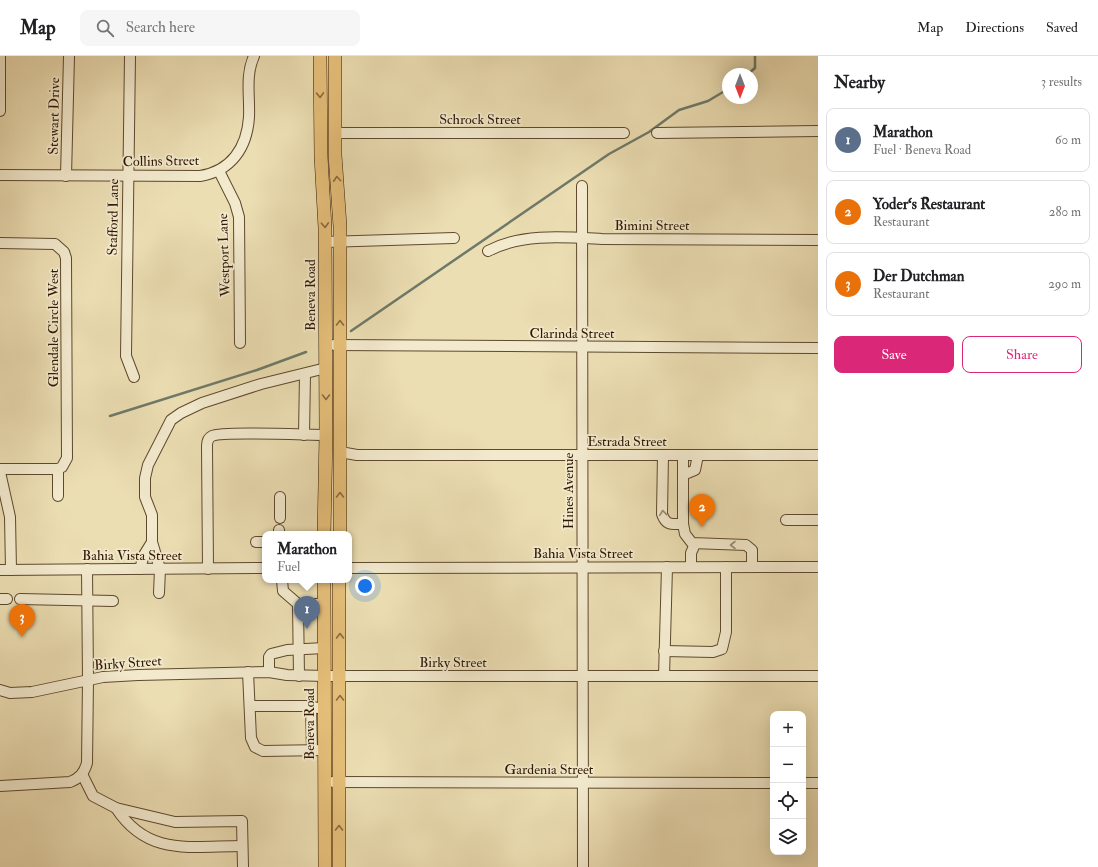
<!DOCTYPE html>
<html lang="en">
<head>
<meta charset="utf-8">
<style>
	:root { --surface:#fff; --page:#f6f6f6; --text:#202124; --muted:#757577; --line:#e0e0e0; --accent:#db2777 }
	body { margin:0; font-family:"IM FELL Double Pica",serif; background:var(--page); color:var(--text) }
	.controls { position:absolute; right:12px; bottom:12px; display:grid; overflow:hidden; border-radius:8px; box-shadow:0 4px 16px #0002 }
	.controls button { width:36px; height:36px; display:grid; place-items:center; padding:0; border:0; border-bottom:1px solid var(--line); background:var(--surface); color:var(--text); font:20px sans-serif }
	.compass { position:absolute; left:722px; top:12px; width:36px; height:36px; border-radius:50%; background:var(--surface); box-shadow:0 4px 16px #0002; rotate:180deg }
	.you { position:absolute; left:365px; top:530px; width:14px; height:14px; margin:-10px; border:3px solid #fff; border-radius:50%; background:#1a73e8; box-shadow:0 0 0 6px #1a73e833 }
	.badge { display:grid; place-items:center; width:26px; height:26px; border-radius:50%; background:var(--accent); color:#fff; font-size:13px; font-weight:700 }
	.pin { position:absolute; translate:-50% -33px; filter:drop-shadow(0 1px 2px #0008) }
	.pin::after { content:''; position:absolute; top:21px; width:14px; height:12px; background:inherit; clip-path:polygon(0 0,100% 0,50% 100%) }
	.popup { position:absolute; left:262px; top:475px; width:90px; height:52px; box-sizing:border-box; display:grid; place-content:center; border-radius:8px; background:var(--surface); filter:drop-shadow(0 1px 3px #0005); font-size:13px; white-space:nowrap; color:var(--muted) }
	.popup b { font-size:15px; color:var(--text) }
	.popup::after { content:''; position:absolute; left:50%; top:100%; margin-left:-8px; border:8px solid transparent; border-top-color:var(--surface) }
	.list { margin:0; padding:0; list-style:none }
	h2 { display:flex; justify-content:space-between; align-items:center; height:52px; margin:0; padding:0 16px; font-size:17px }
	h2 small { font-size:13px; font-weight:400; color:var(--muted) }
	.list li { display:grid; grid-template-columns:26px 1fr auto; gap:12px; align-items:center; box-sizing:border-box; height:64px; margin:0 8px 8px; padding:0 8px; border:1px solid var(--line); border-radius:8px }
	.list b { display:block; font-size:15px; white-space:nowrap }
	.list p { margin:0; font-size:13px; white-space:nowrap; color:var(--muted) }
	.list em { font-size:13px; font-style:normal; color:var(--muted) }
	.actions { display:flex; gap:8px; padding:12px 16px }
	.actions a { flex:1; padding:9px 0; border:1px solid var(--accent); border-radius:8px; text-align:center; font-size:14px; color:var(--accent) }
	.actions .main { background:var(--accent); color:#fff }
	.icon { flex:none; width:22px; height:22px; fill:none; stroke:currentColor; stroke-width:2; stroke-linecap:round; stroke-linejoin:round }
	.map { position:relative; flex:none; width:818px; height:811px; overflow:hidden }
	header { display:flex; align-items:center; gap:24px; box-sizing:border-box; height:56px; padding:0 20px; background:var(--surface); border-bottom:1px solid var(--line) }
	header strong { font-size:19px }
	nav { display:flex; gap:22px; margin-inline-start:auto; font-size:14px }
	.search { width:280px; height:36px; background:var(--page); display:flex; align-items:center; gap:10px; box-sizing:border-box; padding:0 14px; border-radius:8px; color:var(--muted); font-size:15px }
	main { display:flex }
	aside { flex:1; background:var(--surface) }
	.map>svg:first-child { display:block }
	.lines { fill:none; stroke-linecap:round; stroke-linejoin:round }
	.stream { stroke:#6e7a69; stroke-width:2.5 }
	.minor-casing { stroke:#5e492e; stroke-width:12 }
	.major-casing { stroke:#2e1702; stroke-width:14 }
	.minor { stroke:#f3eace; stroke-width:10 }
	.major { stroke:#e6bf7a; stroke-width:13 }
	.oneway { stroke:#8a6b3e }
	.oneway2 { stroke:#9a8b72 }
	.labels { text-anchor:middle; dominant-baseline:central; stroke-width:3.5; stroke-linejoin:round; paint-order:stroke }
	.street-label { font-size:14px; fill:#2e1702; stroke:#f3eace }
</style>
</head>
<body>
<header>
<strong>Map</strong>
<div class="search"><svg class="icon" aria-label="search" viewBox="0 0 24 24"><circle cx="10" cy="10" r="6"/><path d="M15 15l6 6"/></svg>Search here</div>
<nav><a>Map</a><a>Directions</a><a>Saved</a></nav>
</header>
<main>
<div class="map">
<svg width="818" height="811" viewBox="0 0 818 811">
	<rect width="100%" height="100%" fill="#ecdeb3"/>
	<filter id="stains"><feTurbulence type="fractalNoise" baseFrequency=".005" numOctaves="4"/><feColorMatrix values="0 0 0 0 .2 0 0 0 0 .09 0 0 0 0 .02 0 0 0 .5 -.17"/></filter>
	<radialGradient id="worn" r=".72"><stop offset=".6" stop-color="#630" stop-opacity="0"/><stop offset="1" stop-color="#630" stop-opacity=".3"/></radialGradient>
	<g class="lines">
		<g class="stream">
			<path d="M748 18 755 12V0"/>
			<path d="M351 275 609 98 649 76 679 54 708 45 728 33"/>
			<path d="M110 360 257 314 306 296"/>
		</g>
		<g class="minor-casing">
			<g id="minor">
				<path d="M130 0 126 300 134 321"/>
				<path d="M0 55V0"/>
				<path d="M335 77H624"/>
				<path d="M657 77 818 75"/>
				<path d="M219 115 235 147 239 161 240 287"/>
				<path d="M0 119 200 120C231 115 247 92 249 61 250 40 245 20 254 0"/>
				<path d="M66 120 69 0"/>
				<path d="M582 130 583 811"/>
				<path d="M325 186 454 182"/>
				<path d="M0 187 55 188 64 196 66 202 67 402 62 411 58 413V440"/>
				<path d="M488 195C522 177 565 181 602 183L818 184"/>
				<path d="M334 289 818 292"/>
				<path d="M304 379 305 318"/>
				<path d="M340 396 357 399H818"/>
				<path d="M663 399 662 458C666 470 672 468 683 468L685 478 692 487 746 489 752 494V511"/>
				<path d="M683 399V468"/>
				<path d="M0 413H58"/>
				<path d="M0 416 10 461 11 514"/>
				<path d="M683 419 695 414 698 399"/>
				<path d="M280 462V441"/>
				<path d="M786 464H818"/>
				<path d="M279 478V474"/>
				<path d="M256 486H265"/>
				<path d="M691 511V497L695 488"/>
				<path d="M349 512 818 511"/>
				<path d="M140 513 144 499 152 486"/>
				<path d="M208 513 207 390C207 386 208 382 212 380 222 375 308 379 326 379"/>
				<path d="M0 514 265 512"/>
				<path d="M282 524 283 535 298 548H324"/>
				<path d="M159 537 160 513 152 486V459L145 441V422L148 409 171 364 181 357 202 347 261 328 326 312"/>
				<path d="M0 543H7"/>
				<path d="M20 543 113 545"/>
				<path d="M298 548 299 620"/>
				<path d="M664 595 713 596 722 593 726 576V511"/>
				<path d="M248 616 251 682 255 691 263 695 325 694"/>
				<path d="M269 616V601L271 598 287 594 324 592"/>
				<path d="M664 620 667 511"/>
				<path d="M0 634 10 637 32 636 103 621 138 619 269 616 287 619 325 620H818"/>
				<path d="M250 650H305L325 653"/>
				<path d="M311 651 312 694"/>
				<path d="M82 718 93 740 116 752 175 766 242 765 243 811"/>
				<path d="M333 726 773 727"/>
				<path d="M803 727H818"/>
				<path d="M0 730 70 726C80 722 84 717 87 707L88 624 87 513"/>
				<path d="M116 752C148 801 191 790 242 790"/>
			</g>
		</g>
		<g class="major-casing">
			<g id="major">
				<path d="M320 0 321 100 325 172 326 379 324 478"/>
				<path d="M335 0V99L340 170V478"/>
				<path d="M324 524 325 811"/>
				<path d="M339 811V524"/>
			</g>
		</g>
		<use href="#minor" class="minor"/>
		<use href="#major" class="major"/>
	</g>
	<defs><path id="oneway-chevron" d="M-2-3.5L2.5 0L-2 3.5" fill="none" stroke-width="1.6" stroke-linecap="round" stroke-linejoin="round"/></defs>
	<g class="oneway">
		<use href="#oneway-chevron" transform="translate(320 39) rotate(89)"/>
		<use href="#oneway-chevron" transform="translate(337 123) rotate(-94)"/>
		<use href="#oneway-chevron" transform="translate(325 169) rotate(87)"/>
		<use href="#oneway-chevron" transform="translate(340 267) rotate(-90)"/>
		<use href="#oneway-chevron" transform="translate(326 341) rotate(90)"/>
		<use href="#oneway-chevron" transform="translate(340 439) rotate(-90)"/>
		<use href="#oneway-chevron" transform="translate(340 580) rotate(-90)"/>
		<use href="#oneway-chevron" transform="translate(340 642) rotate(-90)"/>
		<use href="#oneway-chevron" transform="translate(339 772) rotate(-90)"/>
	</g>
	<g class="oneway2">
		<use href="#oneway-chevron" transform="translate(663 457) rotate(-96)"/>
		<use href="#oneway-chevron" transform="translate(733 489) rotate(-180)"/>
	</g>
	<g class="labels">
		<g class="street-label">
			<text transform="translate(54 60) rotate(-89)">Stewart Drive</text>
			<text x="480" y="63">Schrock Street</text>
			<text transform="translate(161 105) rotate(-1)">Collins Street</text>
			<text transform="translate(113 161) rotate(-89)">Stafford Lane</text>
			<text x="652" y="169">Bimini Street</text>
			<text transform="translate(224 199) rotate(-92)">Westport Lane</text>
			<text transform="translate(310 239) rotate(-90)">Beneva Road</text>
			<text transform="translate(53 272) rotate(-90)">Glendale Circle West</text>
			<text x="572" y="277">Clarinda Street</text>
			<text x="627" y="385">Estrada Street</text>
			<text transform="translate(568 435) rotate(-90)">Hines Avenue</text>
			<text x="583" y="497">Bahia Vista Street</text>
			<text x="132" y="499">Bahia Vista Street</text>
			<text x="453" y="606">Birky Street</text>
			<text transform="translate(128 607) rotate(-4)">Birky Street</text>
			<text transform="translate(309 668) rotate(-90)">Beneva Road</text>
			<text x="549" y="713">Gardenia Street</text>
		</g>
	</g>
	<rect width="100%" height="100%" filter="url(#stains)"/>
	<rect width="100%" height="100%" fill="url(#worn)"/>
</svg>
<div class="controls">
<button>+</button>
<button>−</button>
<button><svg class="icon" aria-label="locate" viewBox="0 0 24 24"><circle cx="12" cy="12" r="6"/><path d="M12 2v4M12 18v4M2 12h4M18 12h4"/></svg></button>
<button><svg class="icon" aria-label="layers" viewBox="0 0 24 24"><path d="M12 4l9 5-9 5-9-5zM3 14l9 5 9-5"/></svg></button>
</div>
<svg class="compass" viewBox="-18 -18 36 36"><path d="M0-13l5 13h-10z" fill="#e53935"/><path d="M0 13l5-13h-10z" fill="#757577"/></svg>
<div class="you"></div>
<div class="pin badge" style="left:307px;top:573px;background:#5c6f8a">1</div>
<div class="popup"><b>Marathon</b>Fuel</div>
<div class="pin badge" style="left:702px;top:471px;background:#e8710a">2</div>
<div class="pin badge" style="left:22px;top:581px;background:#e8710a">3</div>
</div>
<aside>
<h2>Nearby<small>3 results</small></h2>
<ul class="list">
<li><span class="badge" style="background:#5c6f8a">1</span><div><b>Marathon</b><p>Fuel · Beneva Road</p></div><em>60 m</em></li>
<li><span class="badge" style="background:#e8710a">2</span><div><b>Yoder‘s Restaurant</b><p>Restaurant</p></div><em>280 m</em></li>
<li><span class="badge" style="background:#e8710a">3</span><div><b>Der Dutchman</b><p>Restaurant</p></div><em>290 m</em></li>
</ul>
<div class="actions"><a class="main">Save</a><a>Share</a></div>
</aside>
</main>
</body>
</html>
